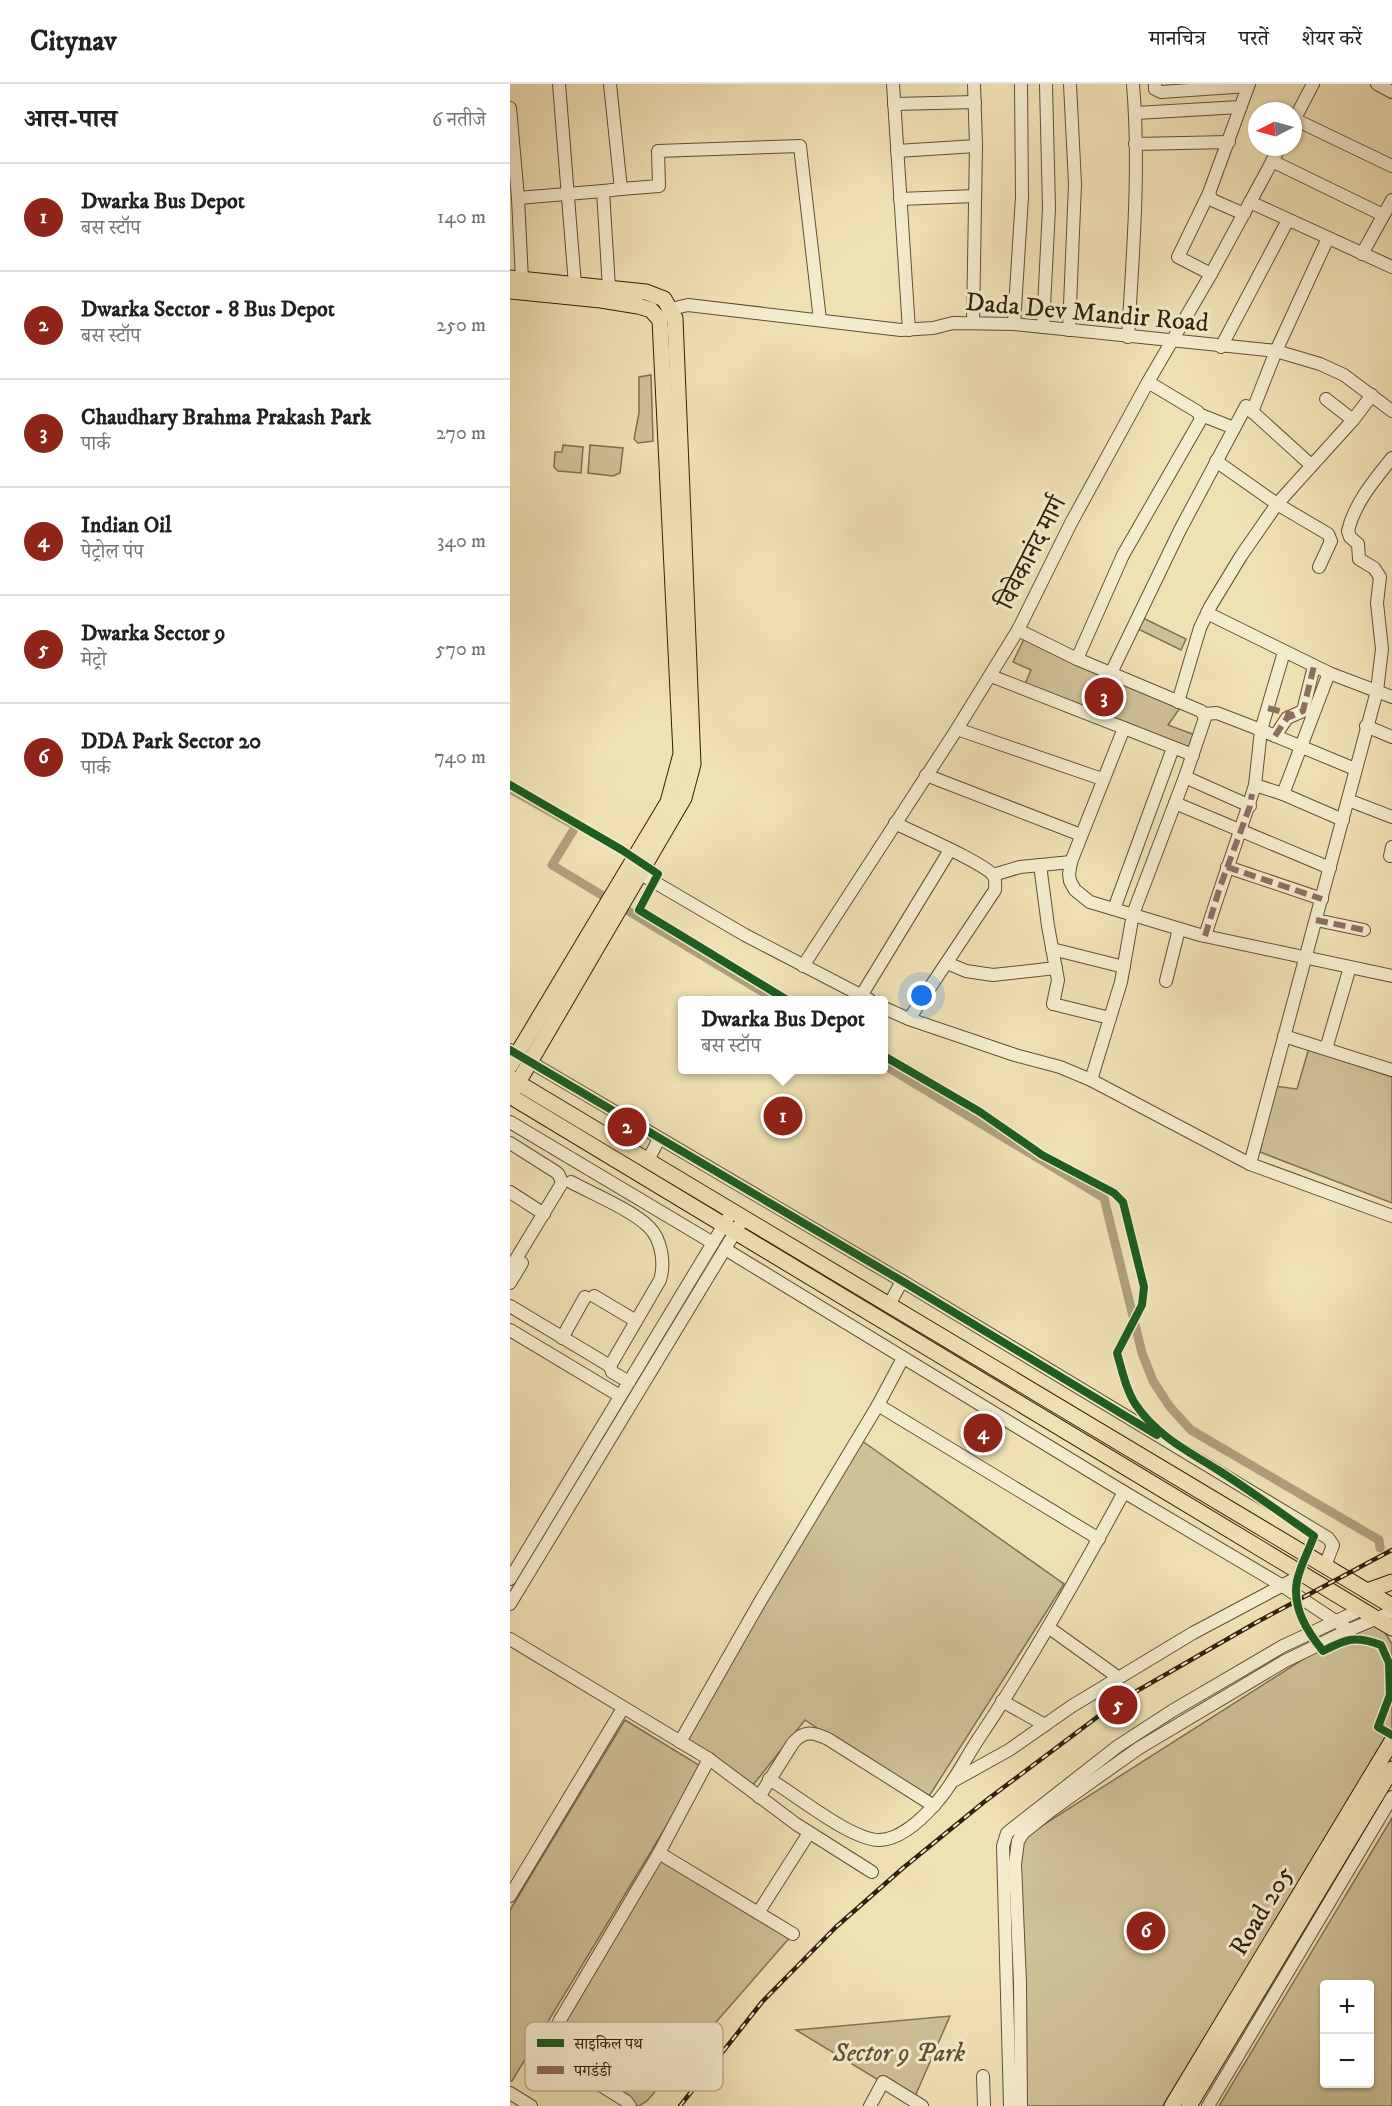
<!DOCTYPE html>
<html lang="hi">
<head>
<meta charset="utf-8">
<style>
	:root { --surface:#fff; --page:#f2f2f2; --text:#202124; --muted:#757577; --line:#e0e0e0; --accent:#8f2418 }
	body { margin:0; font-family:"IM FELL DW Pica","Noto Serif Devanagari",serif; background:var(--page); color:var(--text) }
	.controls { position:absolute; right:18px; bottom:18px; display:grid; overflow:hidden; border-radius:6px; box-shadow:0 2px 4px #0004 }
	.controls button { width:54px; height:54px; display:grid; place-items:center; padding:0; border:0; border-bottom:2px solid var(--line); background:var(--surface); color:var(--text); font:30px sans-serif }
	.compass { position:absolute; left:738px; top:18px; width:54px; height:54px; border-radius:50%; background:var(--surface); box-shadow:0 2px 4px #0004; rotate:264deg }
	.you { position:absolute; left:412px; top:912px; width:21px; height:21px; margin:-15px; border:4px solid #fff; border-radius:50%; background:#1a73e8; box-shadow:0 0 0 9px #1a73e833 }
	.badge { display:grid; place-items:center; width:39px; height:39px; border-radius:50%; background:var(--accent); color:#fff; font-size:20px; font-weight:700 }
	.pin { position:absolute; translate:-50% -50%; border:3px solid #fff; box-shadow:0 2px 6px #0006 }
	.popup { position:absolute; left:168px; top:912px; width:210px; height:78px; box-sizing:border-box; display:grid; place-content:center; border-radius:6px; background:var(--surface); filter:drop-shadow(0 2px 4px #0005); font-size:20px; white-space:nowrap; color:var(--muted) }
	.popup b { font-size:22px; color:var(--text) }
	.popup::after { content:''; position:absolute; left:50%; top:100%; margin-left:-12px; border:12px solid transparent; border-top-color:var(--surface) }
	.list { margin:0; padding:0; list-style:none }
	h2 { display:flex; justify-content:space-between; align-items:center; height:78px; margin:0; padding:0 24px; font-size:26px }
	h2 small { font-size:20px; font-weight:400; color:var(--muted) }
	.list li { display:grid; grid-template-columns:39px 1fr auto; gap:18px; align-items:center; box-sizing:border-box; height:108px; padding:0 24px; border-top:2px solid var(--line) }
	.list b { display:block; font-size:22px; white-space:nowrap }
	.list p { margin:0; font-size:20px; white-space:nowrap; color:var(--muted) }
	.list em { font-size:20px; font-style:normal; color:var(--muted) }
	.map { position:relative; flex:none; width:882px; height:2022px; overflow:hidden }
	header { display:flex; align-items:center; gap:36px; box-sizing:border-box; height:84px; padding:0 30px; background:var(--surface); border-bottom:2px solid var(--line) }
	header strong { font-size:28px }
	nav { display:flex; gap:33px; margin-inline-start:auto; font-size:21px }
	main { display:flex }
	aside { flex:1; background:var(--surface) }
	.map>svg:first-child { display:block }
	.green { fill:#cfc098; stroke:#7f7052; stroke-width:1.5; fill-rule:evenodd }
	.lines { fill:none; stroke-linecap:round; stroke-linejoin:round }
	.canal { stroke:#ae9f7c; stroke-width:9 }
	.minor-casing { stroke:#5f5036; stroke-width:14 }
	.major-casing { stroke:#2f200c; stroke-width:17 }
	.minor { stroke:#f5eccf; stroke-width:12 }
	.major { stroke:#f0e1b5; stroke-width:15 }
	.rail-casing { stroke:#2f200c; stroke-width:4.5 }
	.rail { stroke:#f5eccf; stroke-width:2; stroke-dasharray:7; stroke-linecap:butt }
	.quiet { stroke:#8d6e63; stroke-width:6; stroke-dasharray:12 6; stroke-linecap:butt }
	.cycleway-casing { stroke:#f5eccf; stroke-width:11 }
	.cycleway { stroke:#1b5e20; stroke-width:8 }
	.labels { text-anchor:middle; dominant-baseline:central; stroke-width:6; stroke-linejoin:round; paint-order:stroke }
	.street-label { font-size:26px; fill:#2f200c; stroke:#f5eccf }
	.park-label { font-size:26px; font-style:italic; fill:#5f5036; stroke:#f5eccf }
	.key { fill:#f5eccf; stroke:#baaf94; stroke-width:1.5 }
	.key-label { font-size:16px; fill:#2f200c }
</style>
</head>
<body>
<header>
<strong>Citynav</strong>
<nav><a>मानचित्र</a><a>परतें</a><a>शेयर करें</a></nav>
</header>
<main>
<aside>
<h2>आस-पास<small>6 नतीजे</small></h2>
<ul class="list">
<li><span class="badge">1</span><div><b>Dwarka Bus Depot</b><p>बस स्टॉप</p></div><em>140 m</em></li>
<li><span class="badge">2</span><div><b>Dwarka Sector - 8 Bus Depot</b><p>बस स्टॉप</p></div><em>250 m</em></li>
<li><span class="badge">3</span><div><b>Chaudhary Brahma Prakash Park</b><p>पार्क</p></div><em>270 m</em></li>
<li><span class="badge">4</span><div><b>Indian Oil</b><p>पेट्रोल पंप</p></div><em>340 m</em></li>
<li><span class="badge">5</span><div><b>Dwarka Sector 9</b><p>मेट्रो</p></div><em>570 m</em></li>
<li><span class="badge">6</span><div><b>DDA Park Sector 20</b><p>पार्क</p></div><em>740 m</em></li>
</ul>
</aside>
<div class="map">
<svg width="882" height="2022" viewBox="0 0 882 2022">
	<rect width="100%" height="100%" fill="#f0e1b5"/>
	<filter id="stains"><feTurbulence type="fractalNoise" baseFrequency=".00333" numOctaves="4"/><feColorMatrix values="0 0 0 0 .2 0 0 0 0 .09 0 0 0 0 .02 0 0 0 .5 -.17"/></filter>
	<radialGradient id="worn" r=".72"><stop offset=".6" stop-color="#630" stop-opacity="0"/><stop offset="1" stop-color="#630" stop-opacity=".3"/></radialGradient>
	<g class="green">
		<path d="M141 291 143 357 128 359 124 355 129 329V293Z"/>
		<path d="M53 361 73 363 71 389 48 387 44 383 45 368H52Z"/>
		<path d="M80 361 113 364 110 389 103 392 78 389Z"/>
		<path d="M633 534 676 555 671 566 628 545Z"/>
		<path d="M514 555 670 624 658 641 685 651 681 664 514 602 521 586 503 578Z"/>
		<path d="M799 964 882 993V1119L750 1068 764 1002 787 1005Z"/>
		<path d="M348 1354 554 1500 416 1717 295 1636 239 1706 170 1658Z"/>
		<path d="M867 1535 882 1560V1655L653 2022H512L508 1757 839 1546Z"/>
		<path d="M115 1636 192 1683 2 1997H0V1826Z"/>
		<path d="M882 1734V2022H709ZM814 1900H860V2000H814Z"/>
		<path d="M149 1769 283 1850 137 2017 129 2022H118L41 1953Z"/>
		<path d="M440 1932 403 2017 286 1946Z"/>
	</g>
	<g class="lines">
		<g class="canal">
			<path d="M0 705 66 742 42 781 95 813"/>
			<path d="M115 825 266 916"/>
			<path d="M374 981 594 1114 632 1269 643 1297 660 1323 681 1346 869 1456 870 1464"/>
		</g>
		<g class="minor-casing">
			<g id="minor">
				<path d="M49 0 65 201"/>
				<path d="M383 0 399 246"/>
				<path d="M645 0V5L651 8 738 2"/>
				<path d="M867 0 882 8"/>
				<path d="M384 20 465 18"/>
				<path d="M0 24 8 114 12 196"/>
				<path d="M626 29 730 23"/>
				<path d="M784 35 882 82"/>
				<path d="M783 38 803 0"/>
				<path d="M625 60 719 58"/>
				<path d="M387 67 466 62"/>
				<path d="M762 77 873 131"/>
				<path d="M111 105 149 102 148 67 290 62 310 236"/>
				<path d="M699 109 668 173 701 190"/>
				<path d="M8 114 93 107"/>
				<path d="M390 115 465 112"/>
				<path d="M740 118 882 183"/>
				<path d="M734 130 702 116 699 109 739 0"/>
				<path d="M852 170 882 116"/>
				<path d="M99 204 93 107 111 105 100 0"/>
				<path d="M156 231 165 224 178 221 391 246 423 244 443 239 504 240 766 267 810 280 834 291 882 327"/>
				<path d="M463 239 466 62 464 0"/>
				<path d="M504 240 512 113 511 0"/>
				<path d="M533 243 539 124 536 0"/>
				<path d="M559 246 565 100 560 0"/>
				<path d="M618 253C623 169 630 84 623 0"/>
				<path d="M711 263 778 136"/>
				<path d="M816 315 843 336"/>
				<path d="M742 328 766 267 818 154"/>
				<path d="M691 331 724 344"/>
				<path d="M706 377 767 420 818 450 821 457 809 483"/>
				<path d="M697 529 819 589 882 613"/>
				<path d="M508 546 567 575 691 627 695 634 675 693 623 830 611 898 581 996"/>
				<path d="M567 575 613 471 691 335 688 328 638 298"/>
				<path d="M601 589 670 446 736 322 801 381"/>
				<path d="M481 592 683 671"/>
				<path d="M668 618 690 544 700 523 731 472 767 420 843 336 862 311"/>
				<path d="M694 630 707 629 751 646 774 568"/>
				<path d="M856 642 882 653"/>
				<path d="M614 644 561 778 559 790 560 797 565 806 580 818 690 851 882 892"/>
				<path d="M447 645 592 695"/>
				<path d="M765 652 777 634 793 627 804 582"/>
				<path d="M416 691 571 751"/>
				<path d="M675 693 740 722"/>
				<path d="M773 710 819 589"/>
				<path d="M838 716 882 733"/>
				<path d="M665 719 820 784"/>
				<path d="M833 736 773 710 745 701 751 646 845 685"/>
				<path d="M385 739C402 748 475 779 484 792 486 797 485 801 485 806L399 935"/>
				<path d="M880 772 882 763"/>
				<path d="M530 781 538 842 548 896 543 920 600 934"/>
				<path d="M717 783 812 815"/>
				<path d="M122 785 235 851 360 916"/>
				<path d="M483 791 510 783 561 778"/>
				<path d="M604 825 663 664"/>
				<path d="M806 836 854 846"/>
				<path d="M695 852C711 801 729 752 745 701"/>
				<path d="M542 865 614 883"/>
				<path d="M437 879 456 887 483 891 546 884"/>
				<path d="M293 882 447 645 508 546 561 439 638 298 701 190 770 63"/>
				<path d="M656 897 669 845"/>
				<path d="M351 912 440 766"/>
				<path d="M374 924 399 935 505 971 550 983 581 996 740 1080 882 1132"/>
				<path d="M774 952 882 986"/>
				<path d="M816 965 840 883"/>
				<path d="M0 966 392 1197 818 1454 823 1461 815 1482"/>
				<path d="M0 1038 203 1159"/>
				<path d="M0 1059 46 1088 49 1091 52 1099 0 1185"/>
				<path d="M138 1076 149 1055"/>
				<path d="M740 1080 867 607 872 565 867 519 870 493 864 484 849 475 848 460 840 453 838 447C844 420 865 395 882 374"/>
				<path d="M61 1098C83 1110 122 1126 139 1143 152 1156 155 1180 150 1196L100 1282 102 1288 119 1298"/>
				<path d="M0 1108 34 1130"/>
				<path d="M215 1165 614 1408 771 1501 839 1546"/>
				<path d="M0 1199 12 1179"/>
				<path d="M84 1212 126 1237"/>
				<path d="M379 1221 392 1197"/>
				<path d="M0 1222 100 1282"/>
				<path d="M0 1246 110 1312"/>
				<path d="M52 1254 75 1213"/>
				<path d="M368 1321 589 1455"/>
				<path d="M0 1495 218 1134"/>
				<path d="M0 1520 230 1140"/>
				<path d="M538 1543 609 1594"/>
				<path d="M0 1555 199 1675 286 1740 362 1788"/>
				<path d="M492 1617 535 1641"/>
				<path d="M170 1658 251 1516 368 1321 393 1274"/>
				<path d="M259 1695C285 1710 342 1757 370 1756 391 1755 413 1734 426 1719 445 1698 455 1674 471 1651 523 1573 569 1491 614 1408"/>
				<path d="M445 1696 499 1666 562 1622 683 1549 792 1491"/>
				<path d="M249 1713 283 1659C294 1646 303 1648 318 1655L424 1722"/>
				<path d="M149 1769 283 1850"/>
				<path d="M0 1812 113 1624"/>
				<path d="M248 1829 299 1749"/>
				<path d="M473 1992 474 2022"/>
				<path d="M0 2009 21 2022"/>
				<path d="M120 2022 116 2017 40 1970 38 1963 50 1936 149 1769 199 1675"/>
				<path d="M360 2022 373 1998 412 2022"/>
				<path d="M500 2022 493 1762 497 1749 608 1662 662 1627 773 1562 850 1526"/>
				<path d="M511 2022 510 1899 505 1780 508 1757 513 1749 543 1725 629 1664 775 1577 839 1546 882 1528"/>
				<path d="M698 2022 882 1713"/>
			</g>
		</g>
		<g class="major-casing">
			<g id="major">
				<path d="M0 194 136 208 154 215 165 234 183 680 174 714 3 1007"/>
				<path d="M0 207 91 216 128 222 141 226 150 236 171 670 158 718 0 982"/>
				<path d="M0 994 882 1522"/>
				<path d="M0 1012 882 1544"/>
				<path d="M857 1507 882 1498"/>
				<path d="M662 2022 882 1657"/>
				<path d="M679 2022 882 1685"/>
			</g>
		</g>
		<use href="#minor" class="minor"/>
		<use href="#major" class="major"/>
		<g class="rail-casing">
			<path id="rail" d="M170 2022 252 1918 326 1843 393 1784 474 1718 606 1619 747 1538 882 1466"/>
		</g>
		<use href="#rail" class="rail"/>
		<g class="quiet">
			<path d="M758 624 783 631"/>
			<path d="M765 652 777 634 793 627 804 582"/>
			<path d="M717 783 812 815"/>
			<path d="M806 836 854 846"/>
			<path d="M695 852 710 803 740 722 742 710"/>
		</g>
		<g class="cycleway-casing">
			<g id="cycleway">
				<path d="M0 701 112 766 148 790 129 826 277 916"/>
				<path d="M0 966 392 1197 647 1351"/>
				<path d="M374 972 470 1028 532 1071 604 1109 613 1118 634 1203 632 1221 607 1269C612 1286 616 1306 626 1321 646 1351 679 1368 708 1386 741 1407 772 1430 804 1452 799 1466 790 1482 787 1497 782 1524 797 1547 813 1567 836 1555 845 1551 871 1561L879 1579 880 1611 868 1643 882 1651"/>
			</g>
		</g>
		<use href="#cycleway" class="cycleway"/>
	</g>
	<g class="labels">
		<g class="street-label">
			<text transform="translate(577 229) rotate(5)">Dada Dev Mandir Road</text>
			<text transform="translate(522 469) rotate(-63)">विवेकानंद मार्ग</text>
			<text transform="translate(752 1827) rotate(-59)">Road 205</text>
		</g>
		<g class="park-label">
			<text x="389" y="1969">Sector 9 Park</text>
		</g>
	</g>
	<rect x="15" y="1938" width="198" height="69" rx="9" class="key"/>
	<rect x="27" y="1955" width="27" height="8" fill="#1b5e20"/>
	<rect x="27" y="1982" width="27" height="8" fill="#8d6e63"/>
	<g class="key-label">
		<text x="64" y="1965">साइकिल पथ</text>
		<text x="64" y="1992">पगडंडी</text>
	</g>
	<rect width="100%" height="100%" filter="url(#stains)"/>
	<rect width="100%" height="100%" fill="url(#worn)"/>
</svg>
<div class="controls">
<button>+</button>
<button>−</button>
</div>
<svg class="compass" viewBox="-18 -18 36 36"><path d="M0-13l5 13h-10z" fill="#e53935"/><path d="M0 13l5-13h-10z" fill="#757577"/></svg>
<div class="you"></div>
<div class="pin badge" style="left:273px;top:1032px">1</div>
<div class="popup"><b>Dwarka Bus Depot</b>बस स्टॉप</div>
<div class="pin badge" style="left:117px;top:1043px">2</div>
<div class="pin badge" style="left:594px;top:613px">3</div>
<div class="pin badge" style="left:473px;top:1349px">4</div>
<div class="pin badge" style="left:608px;top:1621px">5</div>
<div class="pin badge" style="left:636px;top:1847px">6</div>
</div>
</main>
</body>
</html>
